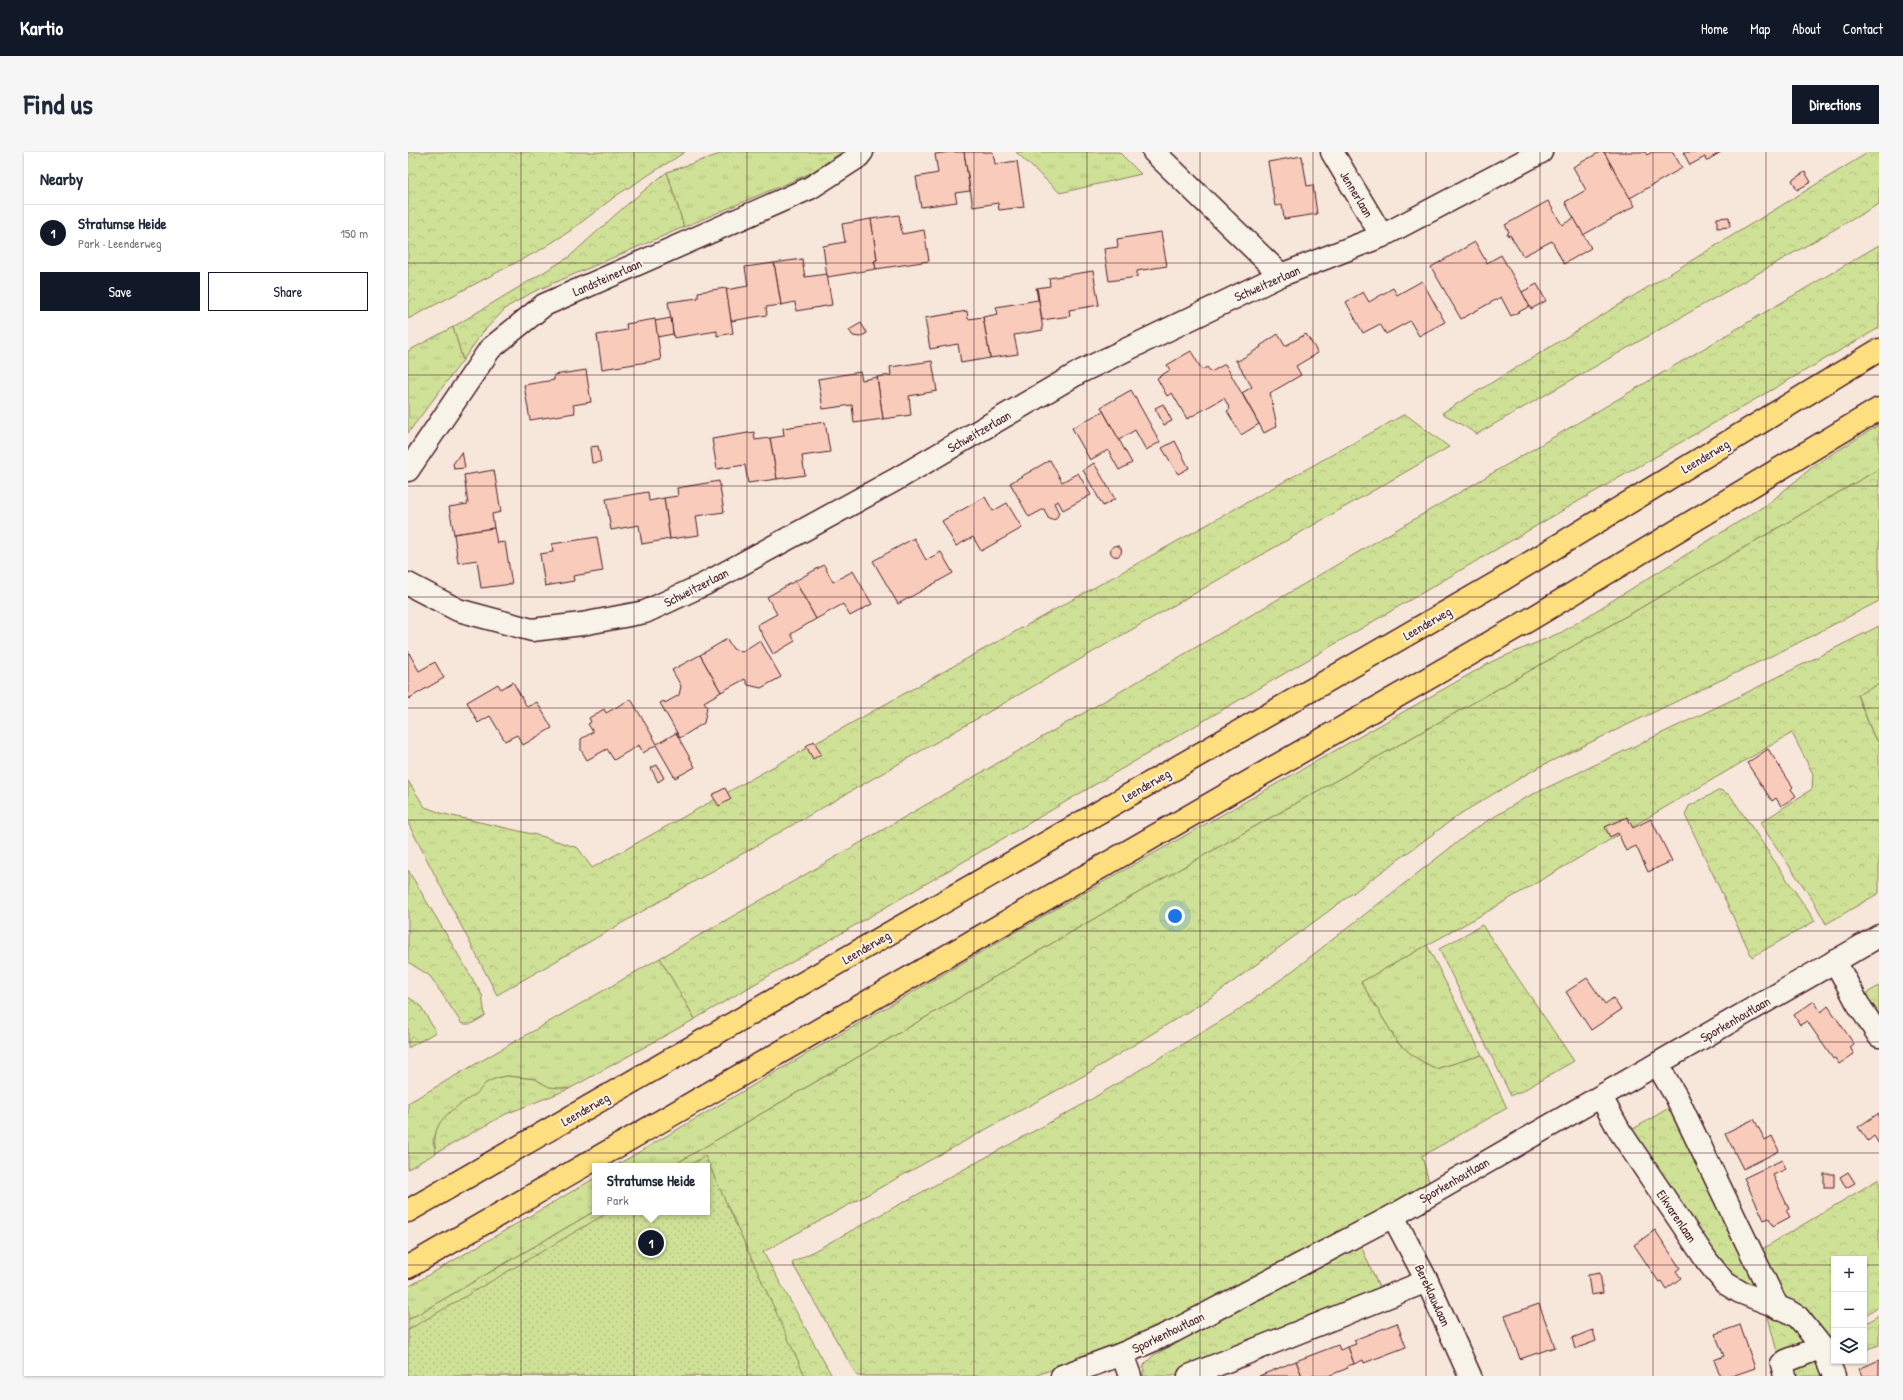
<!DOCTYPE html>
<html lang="en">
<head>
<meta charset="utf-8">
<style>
	:root { --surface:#fff; --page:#f6f6f7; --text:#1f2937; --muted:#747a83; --line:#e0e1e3; --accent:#111827 }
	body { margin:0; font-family:"Patrick Hand",sans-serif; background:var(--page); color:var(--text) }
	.controls { position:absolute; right:12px; bottom:12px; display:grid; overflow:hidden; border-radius:0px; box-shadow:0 1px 3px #0004 }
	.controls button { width:36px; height:36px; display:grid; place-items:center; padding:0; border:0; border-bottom:1px solid var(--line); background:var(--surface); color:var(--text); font:20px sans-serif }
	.you { position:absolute; left:767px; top:764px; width:14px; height:14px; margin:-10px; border:3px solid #fff; border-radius:50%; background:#1a73e8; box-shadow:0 0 0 6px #1a73e833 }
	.badge { display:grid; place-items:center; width:26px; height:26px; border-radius:50%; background:var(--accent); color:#fff; font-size:13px; font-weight:700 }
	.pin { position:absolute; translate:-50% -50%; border:2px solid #fff; box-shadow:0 1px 4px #0006 }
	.popup { position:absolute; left:184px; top:1011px; width:118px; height:52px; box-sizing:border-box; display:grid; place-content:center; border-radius:0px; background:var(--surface); filter:drop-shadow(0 1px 3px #0005); font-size:13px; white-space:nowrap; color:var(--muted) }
	.popup b { font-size:15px; color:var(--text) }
	.popup::after { content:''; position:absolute; left:50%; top:100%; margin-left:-8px; border:8px solid transparent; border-top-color:var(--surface) }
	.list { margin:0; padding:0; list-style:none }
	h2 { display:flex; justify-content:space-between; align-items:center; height:52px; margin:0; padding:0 16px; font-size:17px }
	h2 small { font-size:13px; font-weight:400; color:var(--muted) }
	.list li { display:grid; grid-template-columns:26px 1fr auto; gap:12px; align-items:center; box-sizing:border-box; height:56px; padding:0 16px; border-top:1px solid var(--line) }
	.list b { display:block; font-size:15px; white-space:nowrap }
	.list p { margin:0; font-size:13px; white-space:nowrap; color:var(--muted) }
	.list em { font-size:13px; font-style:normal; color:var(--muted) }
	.actions { display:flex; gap:8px; padding:12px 16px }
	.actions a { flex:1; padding:9px 0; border:1px solid var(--accent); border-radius:0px; text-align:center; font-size:14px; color:var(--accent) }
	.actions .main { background:var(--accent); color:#fff }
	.icon { flex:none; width:22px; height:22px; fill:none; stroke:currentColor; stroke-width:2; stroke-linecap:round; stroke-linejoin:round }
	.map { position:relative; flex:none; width:1471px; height:1224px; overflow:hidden; border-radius:0px }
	header { display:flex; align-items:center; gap:24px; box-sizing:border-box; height:56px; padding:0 20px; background:var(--accent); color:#fff }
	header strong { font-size:19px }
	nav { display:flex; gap:22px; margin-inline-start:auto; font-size:14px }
	.intro { display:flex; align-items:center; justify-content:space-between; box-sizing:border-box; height:96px; padding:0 24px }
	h1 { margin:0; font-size:28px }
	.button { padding:10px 18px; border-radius:0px; background:var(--accent); color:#fff; font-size:14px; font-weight:700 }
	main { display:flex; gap:24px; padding:0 24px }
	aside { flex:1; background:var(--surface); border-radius:0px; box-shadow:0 1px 3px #0004 }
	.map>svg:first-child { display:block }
	.grass { fill:url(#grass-tufts); stroke:#8c8060 }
	.forest { fill:url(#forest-crowns); stroke:#8c8060 }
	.park { fill:url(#park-dots); stroke:#8c8060 }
	.building { fill:#f8cbba; stroke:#4a1f2b }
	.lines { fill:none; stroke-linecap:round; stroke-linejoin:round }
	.street-casing { stroke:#4a1f2b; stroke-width:25 }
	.primary-casing { stroke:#4a1f2b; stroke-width:25 }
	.street { stroke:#f7f3e8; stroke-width:22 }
	.primary { stroke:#fddf80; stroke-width:22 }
	.grid { fill:none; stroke:#4a1f2b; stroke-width:1; stroke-opacity:0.55 }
	.labels { text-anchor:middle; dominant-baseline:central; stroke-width:4; stroke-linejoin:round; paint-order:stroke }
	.street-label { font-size:13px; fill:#4a1f2b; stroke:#f7f3e8 }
</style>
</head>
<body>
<header>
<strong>Kartio</strong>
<nav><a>Home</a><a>Map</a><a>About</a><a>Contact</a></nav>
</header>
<div class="intro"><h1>Find us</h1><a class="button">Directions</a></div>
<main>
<aside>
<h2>Nearby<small></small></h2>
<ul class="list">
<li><span class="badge">1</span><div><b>Stratumse Heide</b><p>Park · Leenderweg</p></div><em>150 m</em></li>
</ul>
<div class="actions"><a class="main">Save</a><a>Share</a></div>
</aside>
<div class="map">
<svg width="1471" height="1224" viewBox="0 0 1471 1224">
	<defs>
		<pattern id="grass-tufts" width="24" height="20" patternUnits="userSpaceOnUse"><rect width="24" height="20" fill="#cfe196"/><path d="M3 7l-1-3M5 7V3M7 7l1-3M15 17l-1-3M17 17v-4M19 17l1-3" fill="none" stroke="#b3c181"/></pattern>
		<pattern id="forest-crowns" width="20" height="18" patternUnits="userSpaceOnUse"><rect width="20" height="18" fill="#cfe196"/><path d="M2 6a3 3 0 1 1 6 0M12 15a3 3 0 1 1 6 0" fill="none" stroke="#b3c181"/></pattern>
		<pattern id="park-dots" width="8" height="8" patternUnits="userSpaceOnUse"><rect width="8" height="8" fill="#cfe196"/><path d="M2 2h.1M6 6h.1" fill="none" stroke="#b3c181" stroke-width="1.8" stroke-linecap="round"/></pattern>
	</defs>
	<rect width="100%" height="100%" fill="#f7e7da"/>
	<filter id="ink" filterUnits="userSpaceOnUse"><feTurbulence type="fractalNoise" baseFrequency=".025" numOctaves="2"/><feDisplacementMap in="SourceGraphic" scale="8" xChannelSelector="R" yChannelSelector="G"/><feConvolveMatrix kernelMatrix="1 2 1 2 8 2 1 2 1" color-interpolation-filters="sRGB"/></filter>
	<g filter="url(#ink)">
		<g class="grass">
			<path d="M318 0H434L401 22 276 75 259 20Z"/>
			<path d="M608 0H711L733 22 652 41Z"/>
			<path d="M45 175 55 208 0 281V199Z"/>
			<path d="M1471 273V317L1229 458 742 734 264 1014H207L609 779 1085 509 1154 480 1361 351 1408 312Z"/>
			<path d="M1471 532V591L1466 585 1449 542Z"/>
			<path d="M1019 793 1074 903 1028 917 1008 906 990 891 953 830Z"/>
			<path d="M252 806 287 867 161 937 141 935 127 927 99 924 89 926 78 931 72 940 39 963 30 975 25 989 28 1001 0 1017V951Z"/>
			<path d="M187 1026V1059L0 1168V1135Z"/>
		</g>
		<g class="forest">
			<path d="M0 0H277L209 43 162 79 134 97 0 167Z"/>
			<path d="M1461 0H1471V52L1069 282 1034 261Z"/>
			<path d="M259 20 276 75 125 140 99 155 75 180 55 208 45 175 161 105 216 55Z"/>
			<path d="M1471 93V176L1169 350 287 867 252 806C661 572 1066 332 1471 93Z"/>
			<path d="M997 262 1041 295 89 843 0 671V629L17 655 36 662 133 684 170 696 184 716Z"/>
			<path d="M1471 317V449L1382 495 1129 616 1052 662 807 843 677 923 355 1100 424 1224H0V1168L187 1059 299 1060V1014H264L742 734 1229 458Z"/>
			<path d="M1471 474V532L1449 543 1466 585 1471 591V741L1418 772 1406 750 1352 671 1404 637 1405 622 1384 581 1077 761 953 830 990 891 1008 906 1028 917 1074 903 1099 956 1014 1004 1021 1030 871 1116 735 1182 627 1224H449L384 1111 672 954 826 861 879 823 1065 678 1115 647 1328 546Z"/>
			<path d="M1312 638 1322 643 1407 769 1344 805 1277 663 1281 654Z"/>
			<path d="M0 718 74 843 77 864 63 872H54L22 824 0 810Z"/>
			<path d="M1074 773 1166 909 1109 942 1108 941 1103 944 1031 797Z"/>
			<path d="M1471 834V873L1452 845Z"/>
			<path d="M0 845 12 853 28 880 0 896Z"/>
			<path d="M99 924 127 927 141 935 161 937 98 962 28 1001C21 968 44 958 68 942 72 939 74 934 78 931 84 927 92 925 99 924Z"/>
			<path d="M1266 953 1348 1135 1343 1136 1314 1115 1220 980Z"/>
			<path d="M1471 1027V1154L1456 1164V1107H1426V1183L1418 1189 1411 1173 1399 1157 1376 1148 1351 1099Z"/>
			<path d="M953 1094 974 1142 764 1224H735L736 1213 746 1203Z"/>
			<path d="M1359 1161C1368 1166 1399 1181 1394 1193L1370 1204Z"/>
			<path d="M1471 1163V1193L1456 1198V1173Z"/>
			<path d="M1410 1207 1417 1224H1383L1382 1215Z"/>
		</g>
		<path class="park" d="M297 1004 397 1224H0V1178L201 1060H299V1014H280Z"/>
		<g class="building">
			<path d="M543 0H556L562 39 547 41 549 50 513 55 508 25 530 21 527 2Z"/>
			<path d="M556 0H585L587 12 609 9 616 55 591 58 590 51 565 55Z"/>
			<path d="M1192 0H1196L1227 54 1175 83 1157 50 1178 38 1165 15Z"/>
			<path d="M1196 0H1237L1239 3 1244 0H1265L1274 16 1222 46Z"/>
			<path d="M1275 0H1313L1298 9 1297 5 1282 13Z"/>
			<path d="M894 4 899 34 905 33 909 62 876 67 874 53 867 54 860 10Z"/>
			<path d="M1397 20 1403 30 1389 38 1384 28Z"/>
			<path d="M1140 49 1154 73 1166 66 1183 96 1156 112 1144 89 1115 104 1102 83 1100 84 1099 82 1101 80 1097 73Z"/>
			<path d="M491 63 494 82 516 78 521 109 468 117 466 109 469 108 463 67Z"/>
			<path d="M1321 65 1322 75 1309 76V66Z"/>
			<path d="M463 67 469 108 466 109 468 117 419 125 415 94 437 90 434 72Z"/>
			<path d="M753 80 759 114 729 119V125L701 129 696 97 710 95 709 87Z"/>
			<path d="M1067 90 1079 111 1093 103 1122 154 1103 164 1093 145 1053 167 1023 115Z"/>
			<path d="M394 107 397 125 419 122 424 153 388 159 387 150 373 153 366 111Z"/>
			<path d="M366 111 373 153 358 155 359 163 323 169 318 138 340 134 337 115Z"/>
			<path d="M685 119 691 153 661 158 662 164 634 168 629 136 642 134 641 126Z"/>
			<path d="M1014 129 1037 170 1011 184 1002 169 978 182 972 172 955 181 938 150 955 140 961 150 985 136 989 143Z"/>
			<path d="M1129 132 1138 149 1123 157 1114 140Z"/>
			<path d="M318 136 325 181 309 184V179L266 186 260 150 290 146V140Z"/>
			<path d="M628 136H629L635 178 606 183 610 202 582 206 575 165 590 162 588 155 630 148Z"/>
			<path d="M559 159 560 167 575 165 582 206 553 211 550 192 522 197 517 166Z"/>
			<path d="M263 166 265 182 249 185 247 169Z"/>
			<path d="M247 167 253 208 194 217 189 183 219 178 218 172Z"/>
			<path d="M453 171 459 181 452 185 445 184 441 178Z"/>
			<path d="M870 182 877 194 898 182 910 201 888 214 893 223 862 241 869 274 856 281 834 241 844 235 827 207 830 209 853 195 852 194Z"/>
			<path d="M783 199 794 218 799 215 803 220 817 212 851 272 833 283 819 259 822 257 816 246 779 267 764 241 759 244 749 226 762 218 759 213Z"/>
			<path d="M524 209 529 239 501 244 503 263 475 267 469 225 483 223 482 215Z"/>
			<path d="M178 218 183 250 165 253 167 261 122 268 116 233 146 228V223Z"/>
			<path d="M452 220 454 228 469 225 475 267 446 271 444 253 415 257 410 227Z"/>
			<path d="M723 238 752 290 738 298 727 278 711 288 693 255Z"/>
			<path d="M755 252 764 269 756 273 747 256Z"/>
			<path d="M695 259 724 311 711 318 700 298 682 308 664 276Z"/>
			<path d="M417 270 422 300 394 304 397 323 369 327 362 286 376 284 375 276Z"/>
			<path d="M346 280 347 288 362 286 369 327 340 331 337 313 309 317 304 287Z"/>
			<path d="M767 289 781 316 770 322 754 296Z"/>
			<path d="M190 294 193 310 184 311 182 295Z"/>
			<path d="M54 299 57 316 46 317 45 312Z"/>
			<path d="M642 308 654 330 670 321 683 343 655 358 650 349 646 351 651 361 648 367 644 368 640 366 636 357 621 365 602 331Z"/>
			<path d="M686 311 707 347 695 354 675 318Z"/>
			<path d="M86 318 93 360 84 362 86 376 46 382 41 355 60 352 56 323Z"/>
			<path d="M311 329 316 360 288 364 291 383 262 387 256 346 270 344 269 336Z"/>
			<path d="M240 340 241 349 256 346 262 387 234 392 231 373 203 378 198 347Z"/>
			<path d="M577 345 585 359 599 351 614 376 573 399 565 385 548 394 534 369Z"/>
			<path d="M86 376 89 391 97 390 104 432 73 436 69 408 50 411 46 382Z"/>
			<path d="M189 385 195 419 165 424 166 429 137 434 132 402 145 400 144 392Z"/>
			<path d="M506 386 518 408 533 400 545 421 490 452 465 409Z"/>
			<circle cx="708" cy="399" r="5.5"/>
			<path d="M416 413 425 430 445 419 464 452 442 464 435 452 408 467 387 429Z"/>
			<path d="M387 429 408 467 383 482 387 489 365 502 349 473 369 462 359 445Z"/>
			<path d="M319 487 325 497 334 500 352 488 373 525 353 536 340 533 337 527 313 540 292 503Z"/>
			<path d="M0 499 11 519 27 510 36 526 0 547Z"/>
			<path d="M292 503 313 540 296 550 299 555 296 571 272 586 252 551 256 549 257 551 271 543 273 534 264 518Z"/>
			<path d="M105 530 119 555 129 550 144 576 115 593 109 583 97 589 82 564 70 571 59 550 90 532 93 537Z"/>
			<path d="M223 547 249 592 268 581 287 615 267 626 248 593 235 601 231 593 206 608 199 597 179 608 173 598V587L185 580 180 572 183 570 181 566 196 557 198 561Z"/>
			<path d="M406 589 413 602 405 607 398 594Z"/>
			<path d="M1360 597 1385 635 1383 637 1388 644 1373 654 1368 646 1364 649 1339 611Z"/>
			<path d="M249 613 256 626 250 630 243 616Z"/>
			<path d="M317 636 323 647 311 654 304 643Z"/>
			<path d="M1219 665 1225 676 1243 667 1264 709 1240 720 1228 694 1218 699 1210 681 1202 685 1197 675Z"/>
			<path d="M1179 826 1197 852 1205 846 1213 858 1183 878 1158 840Z"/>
			<path d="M1406 849 1413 860 1420 854 1446 892 1442 895 1446 902 1431 912 1427 906 1425 907 1399 869 1392 873 1386 863Z"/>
			<path d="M1471 961V992L1466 984 1460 989 1450 975Z"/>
			<path d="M1346 967 1357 988 1364 984 1371 999 1335 1017 1317 981Z"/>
			<path d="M1374 1008 1378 1017 1365 1023 1381 1057 1378 1058 1382 1065 1365 1074 1361 1066 1356 1068 1336 1026Z"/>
			<path d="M1440 1020 1447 1031 1438 1036 1432 1025Z"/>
			<rect x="1416" y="1022" width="10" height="13"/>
			<path d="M1247 1078 1272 1116 1268 1119 1273 1126 1258 1137 1253 1129 1251 1130 1226 1093Z"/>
			<path d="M1192 1121 1195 1141 1183 1143 1180 1123Z"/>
			<path d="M1131 1152 1147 1195 1112 1207 1097 1164Z"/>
			<path d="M989 1171 998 1195 956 1211 955 1208 946 1212 940 1195 948 1192 946 1188Z"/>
			<path d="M1332 1173 1347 1216 1324 1224H1312L1306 1208 1316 1204 1307 1182Z"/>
			<path d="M1185 1178 1188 1189 1167 1197 1164 1186Z"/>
			<path d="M930 1193 932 1198 940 1195 946 1212 939 1214 940 1216 920 1224H894L888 1209Z"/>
			<path d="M1471 1208V1224H1454L1451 1217Z"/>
			<path d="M888 1209 894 1224H851Z"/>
		</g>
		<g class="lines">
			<g class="street-casing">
				<g id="street">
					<path d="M746 0 873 123"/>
					<path d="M924 0 974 84"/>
					<path d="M0 318 82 197 136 153 402 36 450 5 454 0"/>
					<path d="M0 432 50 458 124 478 174 472 237 460 297 432 487 328 672 220 873 123 974 84 1133 0"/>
					<path d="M1427 809 1450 852 1471 884"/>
					<path d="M1249 912 1269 946 1370 1156"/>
					<path d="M1193 945 1211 978 1299 1109 1317 1131 1332 1140 1380 1159 1390 1165 1414 1195 1426 1224"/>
					<path d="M985 1064 1019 1129 1062 1224"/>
					<path d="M714 1202 722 1224"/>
					<path d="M654 1224 714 1202 766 1179 985 1064 1471 784"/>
					<path d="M781 1224 1019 1129"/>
					<path d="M1377 1224 1374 1212 1378 1209 1414 1195"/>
				</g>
			</g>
			<g class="primary-casing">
				<g id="primary">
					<path d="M0 1059 1092 429 1471 198"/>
					<path d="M0 1115 1116 471 1471 257"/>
				</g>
			</g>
			<use href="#street" class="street"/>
			<use href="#primary" class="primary"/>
		</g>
	</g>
	<path class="grid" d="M113 0V1224M226 0V1224M339 0V1224M453 0V1224M566 0V1224M679 0V1224M792 0V1224M905 0V1224M1018 0V1224M1132 0V1224M1245 0V1224M1358 0V1224M0 111H1471M0 223H1471M0 334H1471M0 445H1471M0 556H1471M0 668H1471M0 779H1471M0 890H1471M0 1001H1471M0 1113H1426M1456 1113H1471"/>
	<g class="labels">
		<g class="street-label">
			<text transform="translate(949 42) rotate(59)">Jennerlaan</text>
			<text transform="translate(199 125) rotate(-24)">Landsteinerlaan</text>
			<text transform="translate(859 131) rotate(-24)">Schweitzerlaan</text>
			<text transform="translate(571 279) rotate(-30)">Schweitzerlaan</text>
			<text transform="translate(1297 304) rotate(-31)">Leenderweg</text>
			<text transform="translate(288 435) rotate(-27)">Schweitzerlaan</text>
			<text transform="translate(1019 471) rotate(-30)">Leenderweg</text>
			<text transform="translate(738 633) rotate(-30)">Leenderweg</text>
			<text transform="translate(458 795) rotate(-30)">Leenderweg</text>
			<text transform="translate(1327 867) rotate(-30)">Sporkenhoutlaan</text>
			<text transform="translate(177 957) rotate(-30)">Leenderweg</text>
			<text transform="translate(1046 1028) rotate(-30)">Sporkenhoutlaan</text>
			<text transform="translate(1269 1064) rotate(56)">Eikvarenlaan</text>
			<text transform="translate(1025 1143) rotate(65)">Bereklauwlaan</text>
			<text transform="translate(760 1180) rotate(-26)">Sporkenhoutlaan</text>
		</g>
	</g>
</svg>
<div class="controls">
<button>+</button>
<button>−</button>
<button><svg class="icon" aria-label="layers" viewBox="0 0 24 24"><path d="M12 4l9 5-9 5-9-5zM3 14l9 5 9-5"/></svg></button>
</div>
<div class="you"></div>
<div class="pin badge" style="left:243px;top:1091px">1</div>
<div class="popup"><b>Stratumse Heide</b>Park</div>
</div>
</main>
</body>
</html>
